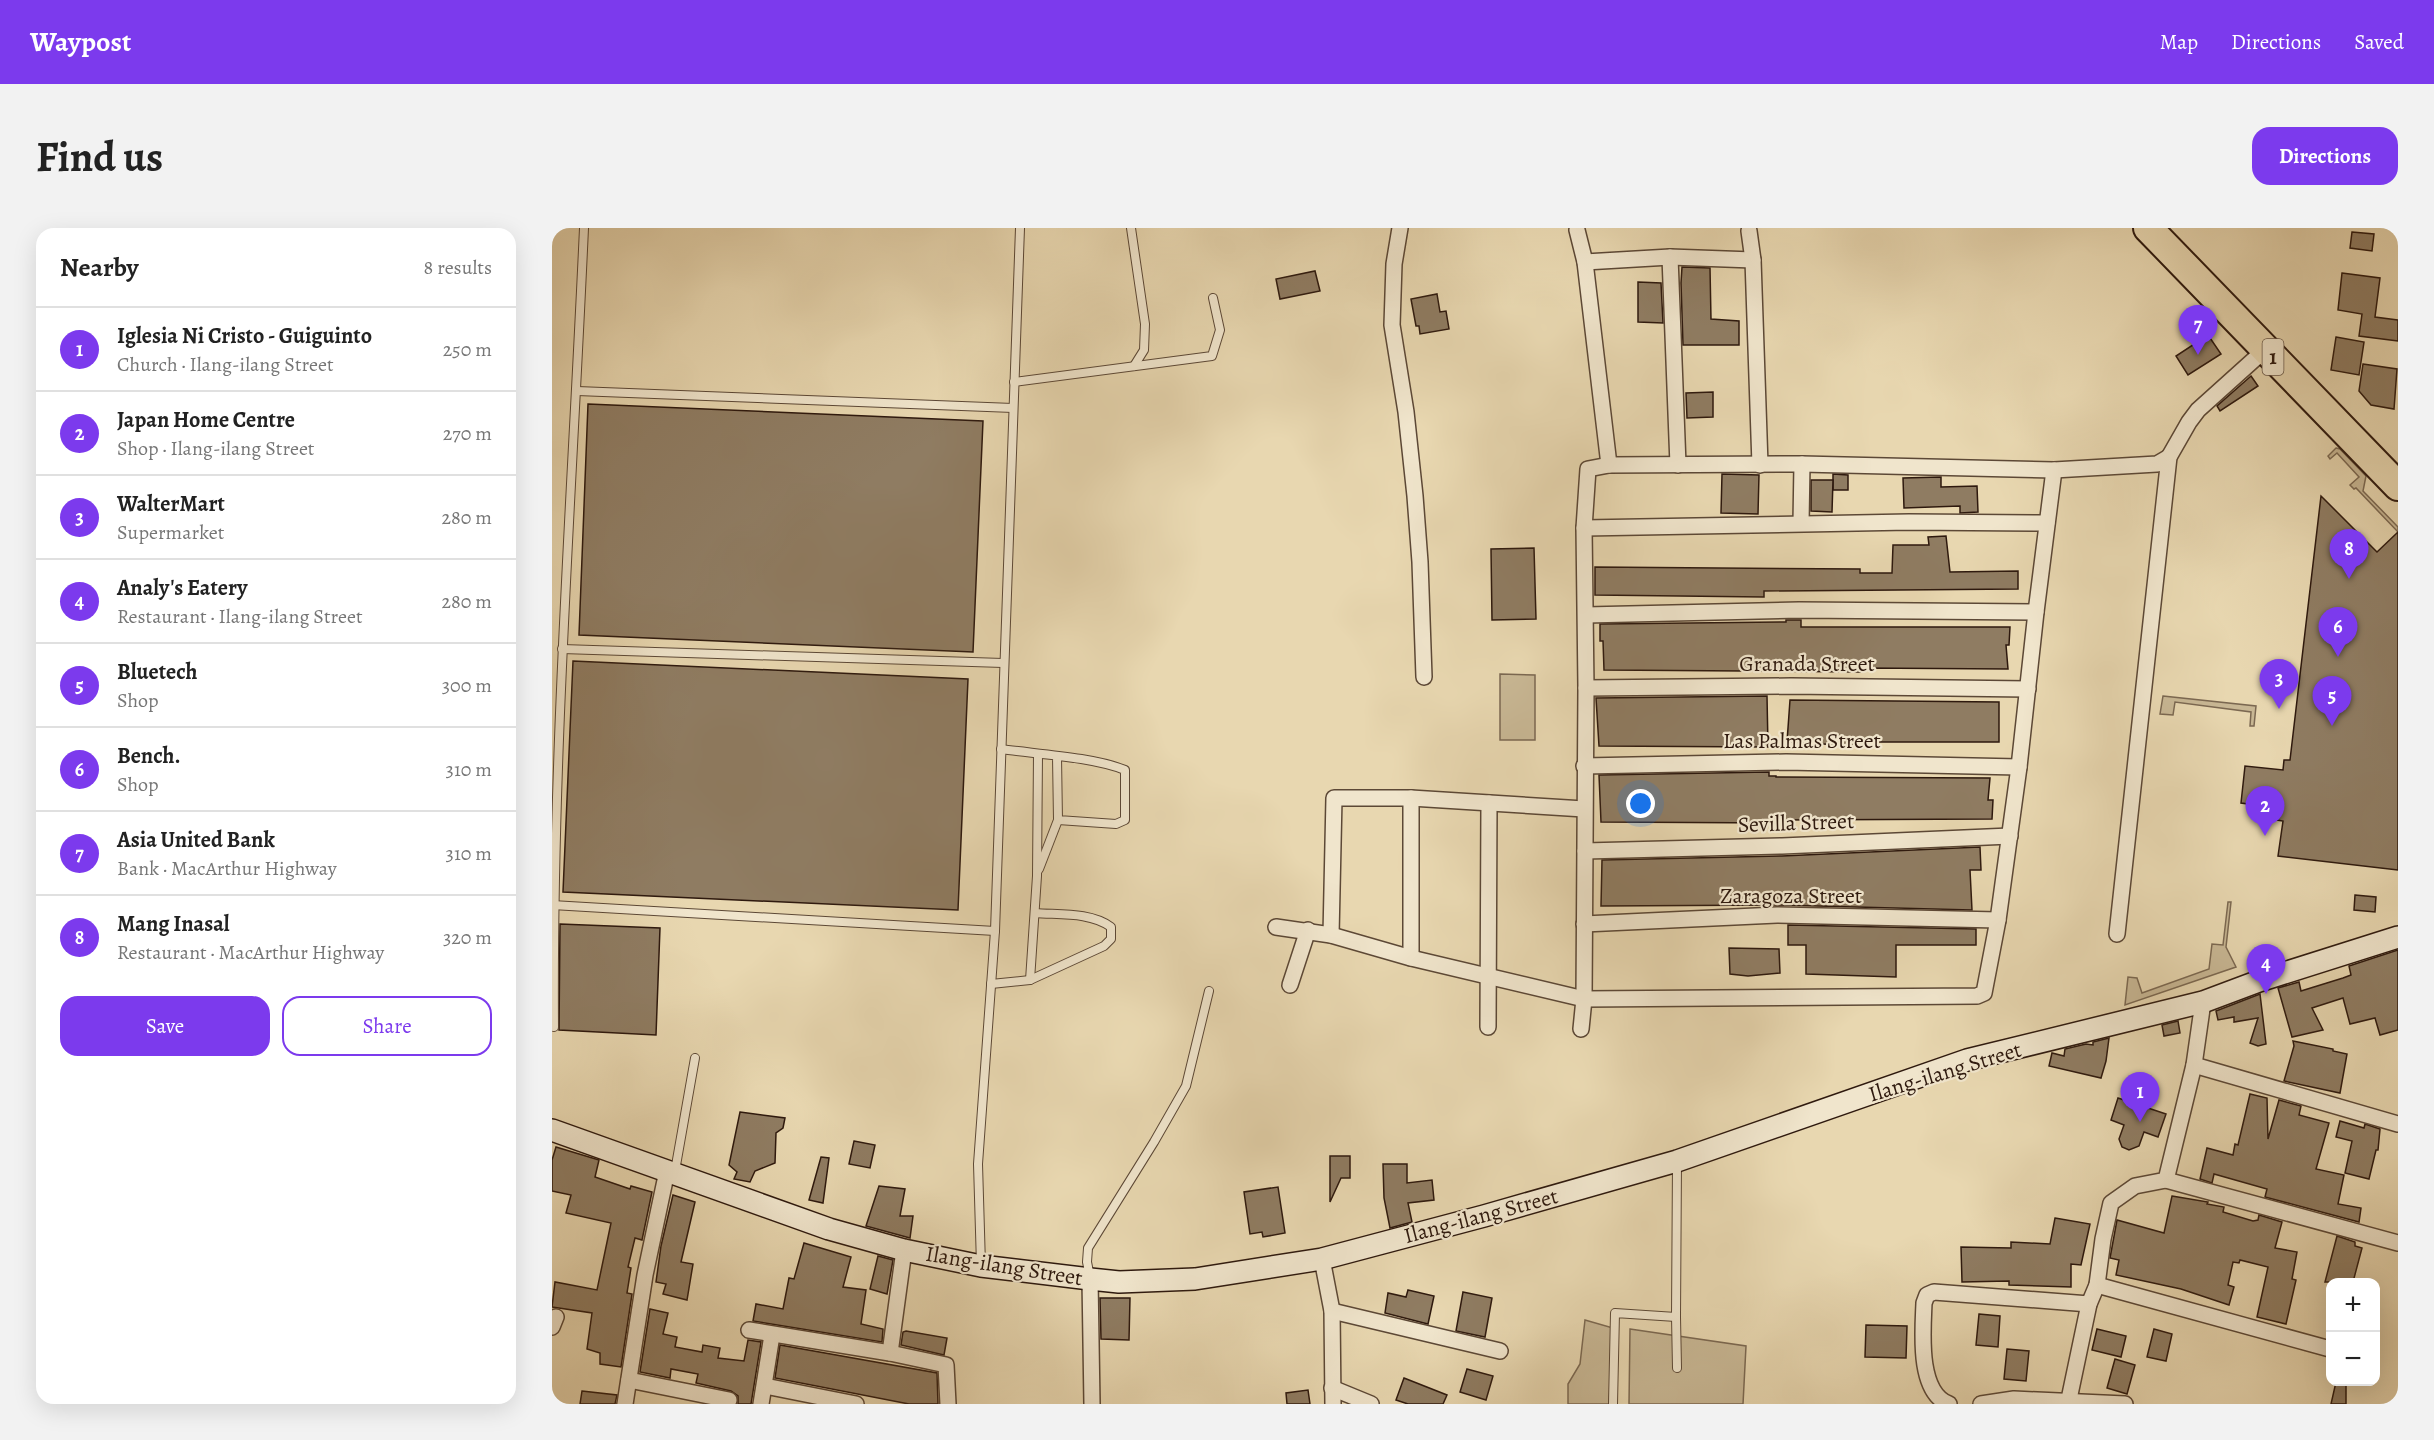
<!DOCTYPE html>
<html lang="en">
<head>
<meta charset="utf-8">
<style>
	:root { --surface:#fff; --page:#f2f2f2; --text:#222; --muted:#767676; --line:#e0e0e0; --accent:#7c3aed }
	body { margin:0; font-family:Alegreya,serif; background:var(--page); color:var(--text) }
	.controls { position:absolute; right:18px; bottom:18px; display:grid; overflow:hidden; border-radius:12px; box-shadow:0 6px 24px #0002 }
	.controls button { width:54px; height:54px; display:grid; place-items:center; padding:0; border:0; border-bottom:2px solid var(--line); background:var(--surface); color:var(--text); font:30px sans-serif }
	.you { position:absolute; left:1089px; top:576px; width:21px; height:21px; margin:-15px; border:4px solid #fff; border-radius:50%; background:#1a73e8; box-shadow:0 0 0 9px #1a73e833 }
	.badge { display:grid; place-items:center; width:39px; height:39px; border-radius:50%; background:var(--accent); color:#fff; font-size:20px; font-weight:700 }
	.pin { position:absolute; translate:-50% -50px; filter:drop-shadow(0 2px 3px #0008) }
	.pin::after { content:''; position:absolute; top:32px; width:21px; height:18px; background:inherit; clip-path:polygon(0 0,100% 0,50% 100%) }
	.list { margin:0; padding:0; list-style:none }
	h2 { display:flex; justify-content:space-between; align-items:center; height:78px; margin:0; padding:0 24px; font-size:26px }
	h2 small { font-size:20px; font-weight:400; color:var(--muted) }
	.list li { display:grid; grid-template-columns:39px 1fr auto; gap:18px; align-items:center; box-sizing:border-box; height:84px; padding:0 24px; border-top:2px solid var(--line) }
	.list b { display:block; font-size:22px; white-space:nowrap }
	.list p { margin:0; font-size:20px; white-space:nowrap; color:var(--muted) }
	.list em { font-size:20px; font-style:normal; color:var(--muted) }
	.actions { display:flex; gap:12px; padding:18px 24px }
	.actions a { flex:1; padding:14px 0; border:2px solid var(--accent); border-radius:18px; text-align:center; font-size:21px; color:var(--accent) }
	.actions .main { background:var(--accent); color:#fff }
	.map { position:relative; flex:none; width:1846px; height:1176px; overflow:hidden; border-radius:18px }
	header { display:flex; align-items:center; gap:36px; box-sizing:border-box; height:84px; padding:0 30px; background:var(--accent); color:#fff }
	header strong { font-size:28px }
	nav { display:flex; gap:33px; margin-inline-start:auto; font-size:21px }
	.intro { display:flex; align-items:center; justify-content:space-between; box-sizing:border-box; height:144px; padding:0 36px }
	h1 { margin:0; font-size:42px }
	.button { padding:15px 27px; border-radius:18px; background:var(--accent); color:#fff; font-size:21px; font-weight:700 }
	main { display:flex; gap:36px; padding:0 36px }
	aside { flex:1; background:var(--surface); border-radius:18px; box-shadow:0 6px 24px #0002 }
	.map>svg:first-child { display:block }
	.green { fill:#c8b794; stroke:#7b6851; stroke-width:1.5 }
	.building { fill:#8f7c62; stroke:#2e190e; stroke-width:1.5 }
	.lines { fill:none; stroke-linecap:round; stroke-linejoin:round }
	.lane-casing { stroke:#5c4836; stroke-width:10 }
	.street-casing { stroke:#5c4836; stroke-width:18 }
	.secondary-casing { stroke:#2e190e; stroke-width:24 }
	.highway-casing { stroke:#2e190e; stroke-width:32 }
	.lane { stroke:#f0e5cc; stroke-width:8 }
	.street { stroke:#f0e5cc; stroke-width:15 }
	.secondary { stroke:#f0e5cc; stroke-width:21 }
	.highway { stroke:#e8d7b0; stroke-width:28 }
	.labels { text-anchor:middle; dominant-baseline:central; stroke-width:4.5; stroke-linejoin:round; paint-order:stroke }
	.shield { fill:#f0e5cc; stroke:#685647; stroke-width:1.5 }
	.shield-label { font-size:21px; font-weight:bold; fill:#2e190e }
	.street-label { font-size:22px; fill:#2e190e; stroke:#f0e5cc }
</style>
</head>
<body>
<header>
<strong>Waypost</strong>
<nav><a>Map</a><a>Directions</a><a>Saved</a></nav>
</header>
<div class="intro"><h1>Find us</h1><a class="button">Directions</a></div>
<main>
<aside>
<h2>Nearby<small>8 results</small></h2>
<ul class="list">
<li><span class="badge">1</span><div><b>Iglesia Ni Cristo - Guiguinto</b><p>Church · Ilang-ilang Street</p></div><em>250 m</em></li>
<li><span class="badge">2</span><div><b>Japan Home Centre</b><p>Shop · Ilang-ilang Street</p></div><em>270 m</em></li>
<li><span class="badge">3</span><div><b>WalterMart</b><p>Supermarket</p></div><em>280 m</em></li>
<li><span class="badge">4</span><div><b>Analy's Eatery</b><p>Restaurant · Ilang-ilang Street</p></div><em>280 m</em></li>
<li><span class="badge">5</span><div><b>Bluetech</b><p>Shop</p></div><em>300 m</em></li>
<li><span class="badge">6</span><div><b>Bench.</b><p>Shop</p></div><em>310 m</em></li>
<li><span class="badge">7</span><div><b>Asia United Bank</b><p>Bank · MacArthur Highway</p></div><em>310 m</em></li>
<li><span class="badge">8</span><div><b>Mang Inasal</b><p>Restaurant · MacArthur Highway</p></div><em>320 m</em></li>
</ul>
<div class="actions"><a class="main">Save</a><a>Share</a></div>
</aside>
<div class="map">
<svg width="1846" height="1176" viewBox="0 0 1846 1176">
	<rect width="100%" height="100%" fill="#e8d7b0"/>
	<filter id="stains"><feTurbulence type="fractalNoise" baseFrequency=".00333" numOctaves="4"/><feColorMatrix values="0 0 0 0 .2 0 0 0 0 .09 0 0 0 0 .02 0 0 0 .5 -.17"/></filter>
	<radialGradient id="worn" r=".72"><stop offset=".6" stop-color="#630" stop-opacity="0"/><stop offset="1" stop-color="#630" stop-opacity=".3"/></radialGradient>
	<g class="green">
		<path d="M1784 220 1788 221 1814 248 1811 263 1846 299V304L1804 260 1802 261 1798 257 1807 249 1785 225 1778 231 1776 228Z"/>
		<path d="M948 446 983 447V512H948Z"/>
		<path d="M1611 468 1704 478 1702 498H1698L1699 484 1623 474 1621 487 1608 486Z"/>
		<path d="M1676 674H1679L1674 719 1684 739 1573 777 1576 749 1585 750 1590 765 1657 741 1660 716 1671 717Z"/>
		<path d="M1033 1092 1061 1100 1057 1176H1016V1156L1028 1136Z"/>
		<path d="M1078 1101 1194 1118 1191 1176H1077Z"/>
	</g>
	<g class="building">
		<path d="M1800 4 1822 6 1820 23 1798 20Z"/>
		<path d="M1130 39 1158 40 1159 91 1187 93V117H1131L1129 55Z"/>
		<path d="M763 43 768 63 728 71 724 51Z"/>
		<path d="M1790 45 1828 50 1823 89 1846 92V113L1807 108 1810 86 1786 82Z"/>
		<path d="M1086 54 1109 55 1111 95 1086 94Z"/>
		<path d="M885 66 888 84 894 83 897 101 868 106 867 98H864L859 71Z"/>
		<path d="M1656 107 1669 126 1636 147 1624 128Z"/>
		<path d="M1784 109 1812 114 1807 147 1779 142Z"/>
		<path d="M1811 136 1845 141 1842 181 1819 177 1807 163Z"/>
		<path d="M1699 148 1706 158 1668 183 1665 178Z"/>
		<path d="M1161 164V189L1135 190 1134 165Z"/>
		<path d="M36 176 431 193 421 424 27 407Z"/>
		<path d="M1170 246 1207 247 1206 286 1169 285Z"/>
		<path d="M1281 246 1296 247V262H1281Z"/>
		<path d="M1389 249V259L1425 258 1426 284 1408 285V278L1352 280 1351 250Z"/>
		<path d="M1259 252H1281L1280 284 1259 283Z"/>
		<path d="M1769 268 1825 324 1846 304V642L1726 628 1731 593 1725 592 1726 580 1689 575 1693 538 1731 542 1732 532H1738Z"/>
		<path d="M1394 308 1398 344 1466 343V361L1212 363V369L1043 367V339L1308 341V345H1340L1341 317H1377L1376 309Z"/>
		<path d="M982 320 984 391 940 392 939 321Z"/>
		<path d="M1234 392H1249V399H1458L1457 417H1454L1456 441 1309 440V444L1052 442 1051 413H1048V396L1234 394Z"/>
		<path d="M21 433 416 451 406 682 11 664Z"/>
		<path d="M1215 468 1216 519 1047 518 1044 470Z"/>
		<path d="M1238 472 1447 474V514H1307V518L1235 514Z"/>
		<path d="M1217 544V548H1224V549L1438 550 1436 572H1441L1440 591 1226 592V595L1049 594 1047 547Z"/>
		<path d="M1428 619 1429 642H1418L1420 682 1225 677 1049 678 1050 632 1230 628Z"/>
		<path d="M1803 667 1824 669 1823 684 1802 682Z"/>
		<path d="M8 696 108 700 104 807 7 802Z"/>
		<path d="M1236 697 1424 701V717H1344V749L1254 746V717H1236Z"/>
		<path d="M1177 720 1227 721 1228 745 1196 748 1178 746Z"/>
		<path d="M1846 722V802L1828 807 1823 790 1798 796 1791 770 1760 780 1771 802 1740 809 1726 760 1747 754 1749 763 1791 750 1799 747 1797 738Z"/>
		<path d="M1708 766 1714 816 1706 818 1698 815 1706 790 1682 794V789L1666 792 1664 783Z"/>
		<path d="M1626 793 1628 805 1612 808 1610 797Z"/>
		<path d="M1557 810 1554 833 1549 850 1497 838 1500 825 1512 828 1513 821 1534 816 1541 817V814Z"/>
		<path d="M1741 813 1781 821V823L1795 826 1788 865 1732 853 1742 818Z"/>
		<path d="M1698 866 1715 870 1716 911 1727 872 1749 878 1747 887 1777 895 1764 941 1792 947 1786 976 1809 980 1807 994 1713 969 1715 961 1662 946 1660 955 1648 951 1655 920 1681 927 1683 916 1686 917Z"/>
		<path d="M1566 870 1614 886 1606 909 1592 904 1587 918 1577 922 1570 919 1567 911 1572 897 1559 892Z"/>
		<path d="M188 884 233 890 231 900 224 905 223 935 203 943 198 954 182 951 185 944 177 937Z"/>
		<path d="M1788 893 1812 900 1813 896 1828 901 1826 922H1824L1817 951 1793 945 1800 913 1784 909Z"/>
		<path d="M302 913 323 917 318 940 297 936Z"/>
		<path d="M4 919 47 932 43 949 78 961 79 958 100 964 90 1012 83 1010 76 1039 79 1040 75 1065 80 1066 69 1139 48 1136V1125L35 1121 40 1085 0 1079 3 1054 45 1062 59 995 14 985 19 967 0 963V932Z"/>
		<path d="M778 928H798V950H789L778 974Z"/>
		<path d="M269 929 277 930 271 975 257 972Z"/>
		<path d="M831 936H855V955L880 952 882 972 856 975 860 994 838 1000 832 970Z"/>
		<path d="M327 958 353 961 348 988H361L358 1010 314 998Z"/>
		<path d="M726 959 733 1005 711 1009 710 1004 698 1006 692 964Z"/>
		<path d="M121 967 143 974 129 1034 141 1036 135 1072 111 1066 114 1056 104 1054 109 1018Z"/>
		<path d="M1620 968 1656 974 1655 976 1672 979 1671 984 1701 993 1706 992 1707 987 1730 994 1723 1020 1745 1024 1740 1051 1744 1052 1734 1096 1705 1089 1716 1039 1688 1032 1687 1035 1681 1034 1676 1057 1682 1059 1677 1077 1629 1061 1564 1047 1567 1032 1558 1030 1565 992 1612 1005Z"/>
		<path d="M1503 990 1538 996 1529 1037 1519 1036V1059L1457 1057V1053L1410 1054 1409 1019 1459 1020V1014L1498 1016Z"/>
		<path d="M1785 1008 1803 1014V1018L1810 1020 1801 1054H1773Z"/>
		<path d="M252 1015 299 1029 291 1059 314 1062 309 1096 331 1101 330 1114 201 1093 204 1076 231 1081 237 1050 242 1051Z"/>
		<path d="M326 1028 341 1032 335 1066 318 1061Z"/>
		<path d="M856 1062 882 1068 876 1096 833 1085 836 1065 854 1069Z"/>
		<path d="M911 1064 940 1070 933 1109 904 1103Z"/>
		<path d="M548 1070H578L577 1112 549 1111Z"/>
		<path d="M98 1081 116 1085 111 1106 125 1109 123 1119 150 1124 151 1117 168 1120 166 1130 192 1133 196 1112 209 1114 199 1176H186V1168L179 1163 144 1155 146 1146 119 1141 118 1150 88 1144Z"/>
		<path d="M1427 1086 1448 1088 1446 1119 1424 1117Z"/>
		<path d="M1314 1097 1355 1098 1354 1130 1313 1129Z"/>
		<path d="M1545 1101 1574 1108 1569 1129 1540 1122Z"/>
		<path d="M1602 1101 1620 1106 1614 1133 1595 1129Z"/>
		<path d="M354 1103 395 1110 392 1127 349 1117 351 1104Z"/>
		<path d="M228 1117 385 1145 386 1176H357L223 1150Z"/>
		<path d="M1455 1121 1477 1123 1474 1153 1452 1151Z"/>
		<path d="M1563 1131 1583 1137 1575 1166 1555 1160Z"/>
		<path d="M915 1141 941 1148 934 1172 908 1164Z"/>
		<path d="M852 1150 895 1167 891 1176H856L844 1172Z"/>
		<path d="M1784 1154H1794V1176H1779Z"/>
		<path d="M756 1162 758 1176H735L734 1165Z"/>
		<path d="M30 1163 65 1167 63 1176H28Z"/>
	</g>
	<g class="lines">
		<g class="lane-casing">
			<g id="lane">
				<path d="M579 0 593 96 592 122 582 138"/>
				<path d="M462 154 660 128 668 102 661 70"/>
				<path d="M25 163 461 180"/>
				<path d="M10 421 451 435"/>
				<path d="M449 521C484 526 541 529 573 542V592L564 596 506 592 505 529"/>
				<path d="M487 641 506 592"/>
				<path d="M0 677 443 703"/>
				<path d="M478 752 485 648 486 526"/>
				<path d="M439 756 478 752 552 718 559 711V699C538 684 508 687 483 685"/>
				<path d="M2 799C0 532 20 266 32 0"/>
				<path d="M123 943 143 830"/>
				<path d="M429 1037 426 936 443 703 468 0"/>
				<path d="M538 1049 535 1034 536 1020 602 914 634 858 657 763"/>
				<path d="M1124 1089 1125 1140"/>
				<path d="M1061 1176 1063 1085 1124 1089 1125 934"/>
			</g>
		</g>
		<g class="street-casing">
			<g id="street">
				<path d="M848 0 842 36 840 97 854 184 863 268 868 334 872 449"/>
				<path d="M1025 2 1033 34 1057 237"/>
				<path d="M1197 3 1201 32 1208 237"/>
				<path d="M1118 29 1126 237"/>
				<path d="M1033 34 1118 29 1201 32"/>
				<path d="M1249 295 1250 236"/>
				<path d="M1032 300 1357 294 1495 295"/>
				<path d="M1034 387 1247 382 1484 384"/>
				<path d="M1034 460 1239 458 1476 461"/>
				<path d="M1032 538 1234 534 1467 539"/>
				<path d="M1033 623 1230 618 1458 608"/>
				<path d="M1032 696 1225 687 1446 692"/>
				<path d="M724 699 779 707 859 730 1032 771 1425 768 1432 765 1446 692 1467 539 1484 384 1502 242"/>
				<path d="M1565 706 1617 229 1637 194 1646 182 1716 119"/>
				<path d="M779 707 782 570H859L1032 581"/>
				<path d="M859 730V570"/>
				<path d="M738 757 756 702"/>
				<path d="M936 799 937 575"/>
				<path d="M1029 801 1032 771 1034 460 1032 300 1036 241 1057 237 1250 236 1502 242 1605 236 1617 229"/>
				<path d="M1642 837 1846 896"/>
				<path d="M1614 952 1846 1015"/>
				<path d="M770 1031 780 1083 781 1176"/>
				<path d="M538 1051 540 1176"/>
				<path d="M1545 1057 1778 1121"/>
				<path d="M780 1083 948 1123"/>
				<path d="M0 1099 4 1089"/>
				<path d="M197 1102 338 1125 394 1137 396 1176"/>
				<path d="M338 1125 352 1022"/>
				<path d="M77 1152 177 1172"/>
				<path d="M213 1158 304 1176"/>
				<path d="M780 1160 819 1176"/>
				<path d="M73 1176 93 1047 115 943"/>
				<path d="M209 1176 220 1107"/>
				<path d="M1397 1176C1365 1164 1371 1102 1372 1075L1375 1067 1382 1064 1537 1076"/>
				<path d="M1429 1176 1462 1171 1573 1176"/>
				<path d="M1516 1176 1537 1076 1545 1057 1551 1011 1559 975 1583 958 1614 952 1642 837 1651 774"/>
			</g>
		</g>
		<g class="secondary-casing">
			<path id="secondary" d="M0 902 277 1001 352 1022 429 1038 538 1051 567 1054 643 1051 770 1031 932 988 1125 933 1415 832 1651 774 1707 753 1846 709"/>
		</g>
		<g class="highway-casing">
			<path id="highway" d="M1596 0 1846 258"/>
		</g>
		<use href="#lane" class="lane"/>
		<use href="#street" class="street"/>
		<use href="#secondary" class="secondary"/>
		<use href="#highway" class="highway"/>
	</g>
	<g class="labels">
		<rect class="shield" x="1710.5" y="111" width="21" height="36" rx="4.5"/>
		<g class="shield-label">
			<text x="1721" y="129">1</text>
		</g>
		<g class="street-label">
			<text x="1255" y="436">Granada Street</text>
			<text x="1250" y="513">Las Palmas Street</text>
			<text transform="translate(1244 595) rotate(-2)">Sevilla Street</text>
			<text x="1239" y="668">Zaragoza Street</text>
			<text transform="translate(1393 844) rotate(-17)">Ilang-ilang Street</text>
			<text transform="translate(929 988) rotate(-15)">Ilang-ilang Street</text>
			<text transform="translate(452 1038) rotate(9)">Ilang-ilang Street</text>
		</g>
	</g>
	<rect width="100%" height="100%" filter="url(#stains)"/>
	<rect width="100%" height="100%" fill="url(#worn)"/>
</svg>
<div class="controls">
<button>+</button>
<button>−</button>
</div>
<div class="you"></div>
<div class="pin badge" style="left:1588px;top:894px">1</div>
<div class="pin badge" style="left:1713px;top:608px">2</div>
<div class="pin badge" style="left:1727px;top:481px">3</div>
<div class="pin badge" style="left:1714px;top:766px">4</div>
<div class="pin badge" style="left:1780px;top:498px">5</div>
<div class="pin badge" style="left:1786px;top:429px">6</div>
<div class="pin badge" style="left:1646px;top:127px">7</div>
<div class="pin badge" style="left:1797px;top:351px">8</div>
</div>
</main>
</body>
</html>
